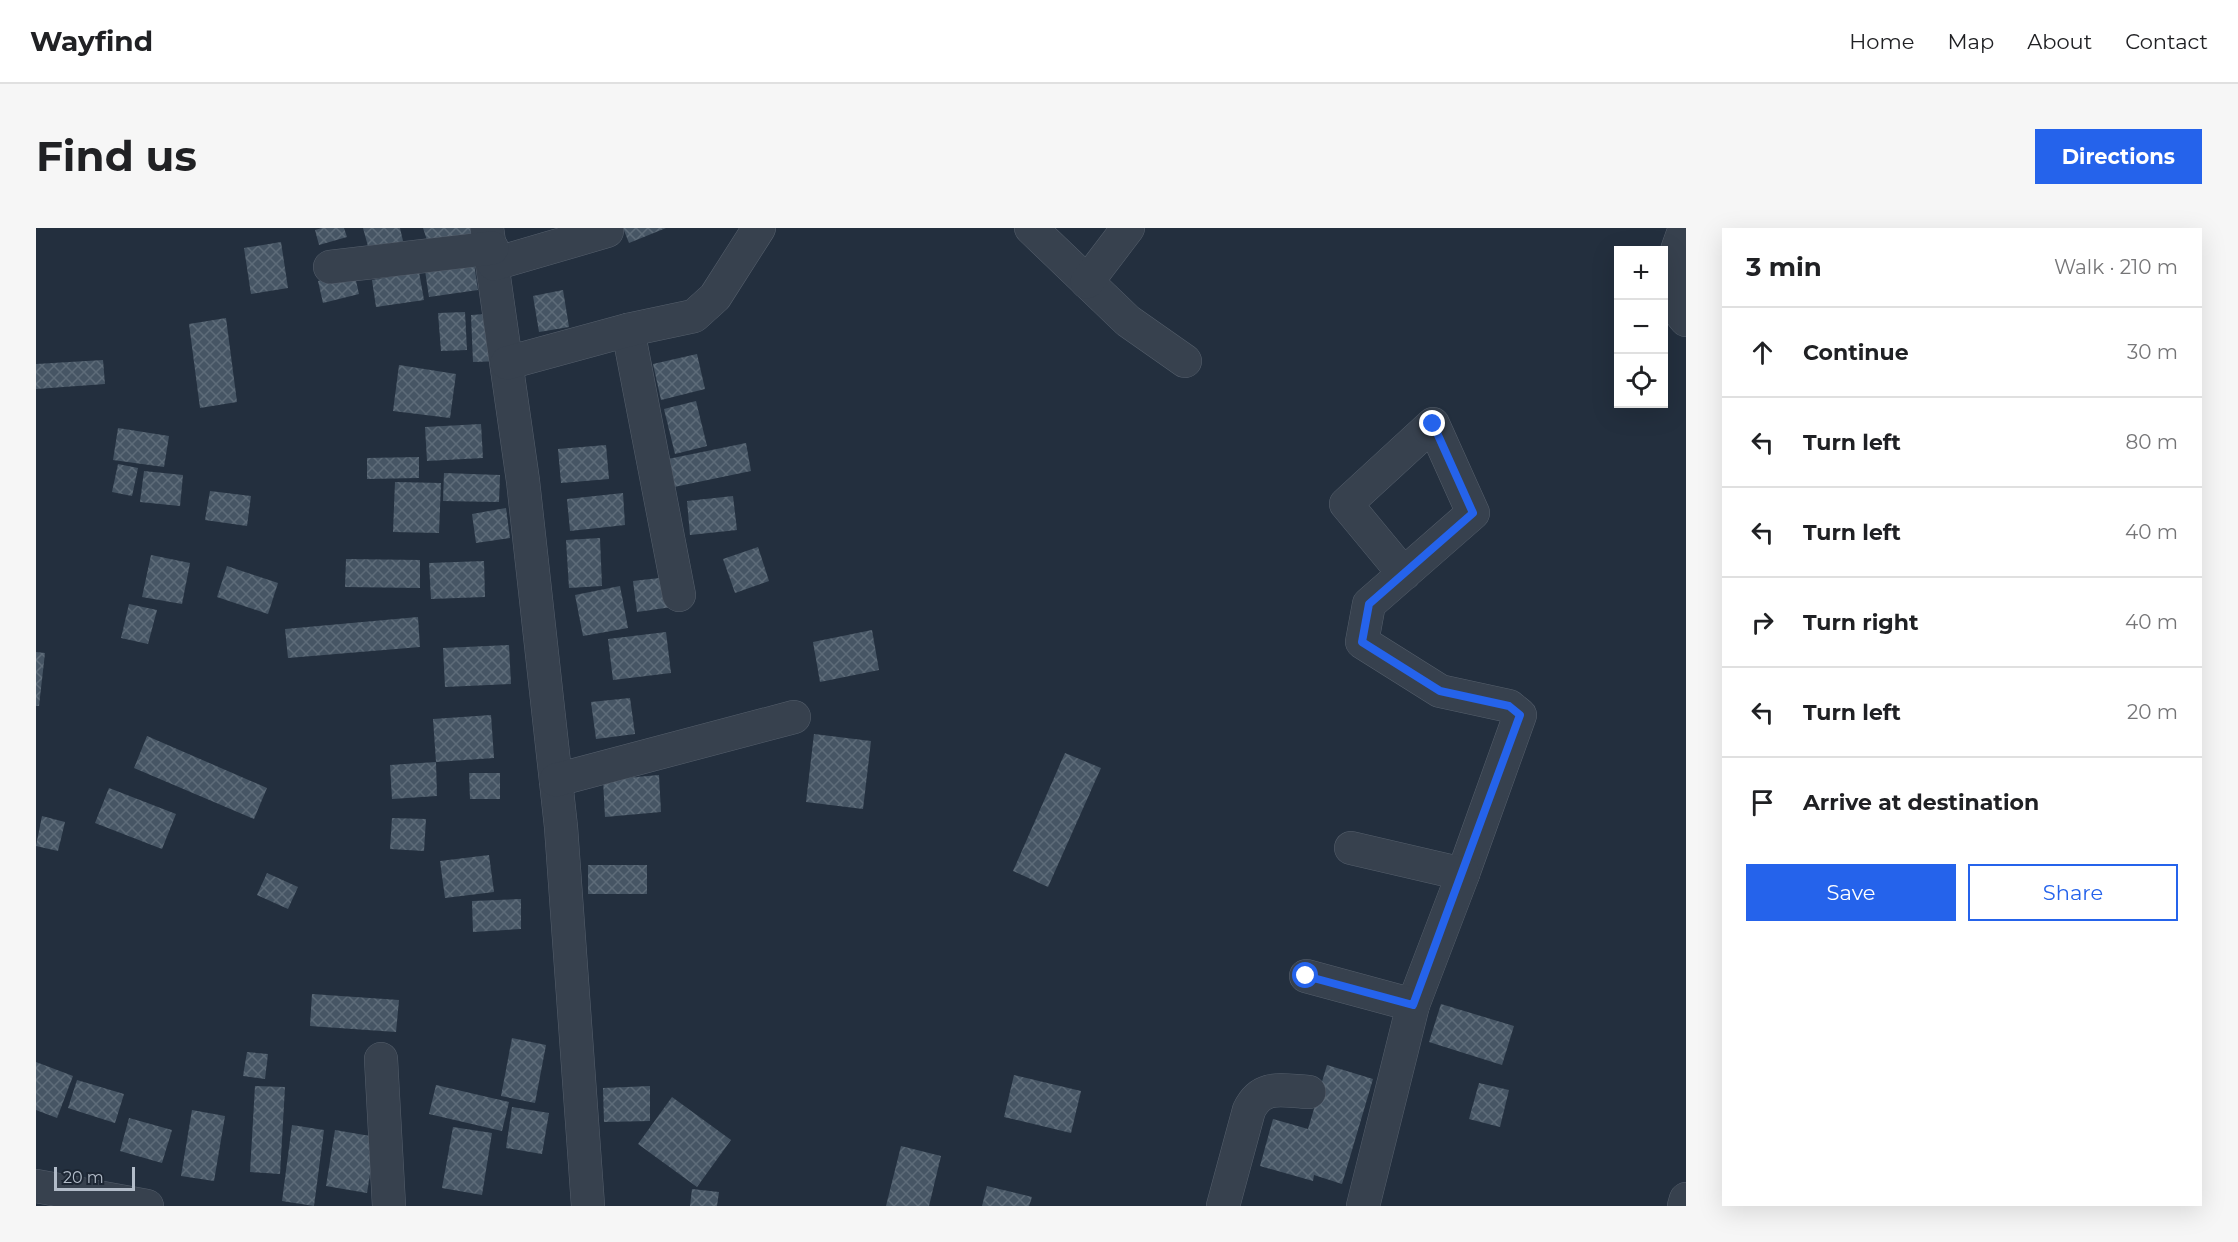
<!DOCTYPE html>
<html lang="en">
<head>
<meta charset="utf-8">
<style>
	:root { --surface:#fff; --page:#f6f6f6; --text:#202124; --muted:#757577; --line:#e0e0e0; --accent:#2563eb }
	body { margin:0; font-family:Montserrat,sans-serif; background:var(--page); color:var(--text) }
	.controls { position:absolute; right:18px; top:18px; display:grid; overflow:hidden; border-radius:0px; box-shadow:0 6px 24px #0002 }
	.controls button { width:54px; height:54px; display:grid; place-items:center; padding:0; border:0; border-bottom:2px solid var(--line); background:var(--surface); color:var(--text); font:30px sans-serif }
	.scale { position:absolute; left:18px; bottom:15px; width:81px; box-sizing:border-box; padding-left:6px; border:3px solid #b2bcc9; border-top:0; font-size:16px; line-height:21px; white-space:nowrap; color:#b2bcc9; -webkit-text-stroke:4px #1c2633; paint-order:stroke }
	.stop { position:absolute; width:18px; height:18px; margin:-14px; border:4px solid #2563eb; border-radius:50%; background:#fff }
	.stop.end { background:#2563eb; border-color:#fff; box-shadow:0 2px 6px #0008 }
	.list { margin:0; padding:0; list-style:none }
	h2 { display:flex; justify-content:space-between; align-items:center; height:78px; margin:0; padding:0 24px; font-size:26px }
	h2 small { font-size:20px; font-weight:400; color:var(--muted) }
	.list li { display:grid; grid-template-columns:39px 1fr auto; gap:18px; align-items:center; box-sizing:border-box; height:90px; padding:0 24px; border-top:2px solid var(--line) }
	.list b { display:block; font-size:22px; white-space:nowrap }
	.list em { font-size:20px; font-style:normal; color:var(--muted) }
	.actions { display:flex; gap:12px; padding:18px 24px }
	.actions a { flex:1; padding:14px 0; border:2px solid var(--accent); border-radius:0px; text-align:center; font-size:21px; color:var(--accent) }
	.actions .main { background:var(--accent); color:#fff }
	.icon { flex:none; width:33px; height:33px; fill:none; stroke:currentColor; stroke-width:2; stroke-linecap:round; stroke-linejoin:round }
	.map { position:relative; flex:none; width:1650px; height:978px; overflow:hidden; border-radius:0px }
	header { display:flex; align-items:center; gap:36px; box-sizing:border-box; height:84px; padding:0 30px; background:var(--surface); border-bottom:2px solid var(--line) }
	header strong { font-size:28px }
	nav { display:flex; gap:33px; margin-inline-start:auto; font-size:21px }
	.intro { display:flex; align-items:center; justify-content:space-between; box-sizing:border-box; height:144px; padding:0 36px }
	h1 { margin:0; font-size:42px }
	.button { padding:15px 27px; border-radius:0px; background:var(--accent); color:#fff; font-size:21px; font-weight:700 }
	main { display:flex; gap:36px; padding:0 36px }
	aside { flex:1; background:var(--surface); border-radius:0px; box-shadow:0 6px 24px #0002 }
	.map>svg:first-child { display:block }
	.building { fill:url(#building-cross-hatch) }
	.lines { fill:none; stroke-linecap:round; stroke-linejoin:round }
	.minor-casing { stroke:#555f6c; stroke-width:34 }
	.minor { stroke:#37414e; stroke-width:33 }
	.route { stroke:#2563eb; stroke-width:8 }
</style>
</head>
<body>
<header>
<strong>Wayfind</strong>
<nav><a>Home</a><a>Map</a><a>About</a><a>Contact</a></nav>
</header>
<div class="intro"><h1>Find us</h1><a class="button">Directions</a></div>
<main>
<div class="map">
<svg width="1650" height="978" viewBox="0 0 1650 978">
	<defs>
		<pattern id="building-cross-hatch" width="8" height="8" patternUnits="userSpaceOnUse" patternTransform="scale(1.5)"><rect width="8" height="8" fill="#465564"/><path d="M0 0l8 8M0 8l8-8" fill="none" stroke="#5e6c79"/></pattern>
	</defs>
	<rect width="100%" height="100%" fill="#232f3e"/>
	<g class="building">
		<path d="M286 0H308L311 9 283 17 279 2Z"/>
		<path d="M327 0H364L367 13 333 22Z"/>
		<path d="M387 0H435L437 7 394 21Z"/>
		<path d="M587 0H630L593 15Z"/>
		<path d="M245 14 252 60 215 66 208 20Z"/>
		<path d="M437 29 442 62 393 69 388 36Z"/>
		<path d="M318 44 323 66 287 75 282 53Z"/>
		<path d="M383 44 388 72 340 79 336 52Z"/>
		<path d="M527 62 533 99 503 104 497 68Z"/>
		<path d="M429 84 431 122 405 123 402 85Z"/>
		<path d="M464 85 466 133 437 134 435 87Z"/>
		<path d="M190 90 201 174 164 180 153 96Z"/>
		<path d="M661 126 669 161 625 172 617 136Z"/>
		<path d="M67 132 69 156 0 161V136Z"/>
		<path d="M363 137 420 146 414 190 357 183Z"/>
		<path d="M660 173 671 218 639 226 628 181Z"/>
		<path d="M445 196 447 230 391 233 389 199Z"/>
		<path d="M82 200 133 208 128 239 77 232Z"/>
		<path d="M710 215 715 243 638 259 632 231Z"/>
		<path d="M570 217 573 251 525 255 522 221Z"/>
		<path d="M383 229V250L331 251V230Z"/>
		<path d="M82 236 102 240 96 268 76 264Z"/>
		<path d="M108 243 147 247 144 278 104 274Z"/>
		<path d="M408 245 464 247 463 274 407 273Z"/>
		<path d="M359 254 405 255 403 305 357 304Z"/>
		<path d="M174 263 215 268 211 298 169 292Z"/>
		<path d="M587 265 589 297 534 303 531 271Z"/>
		<path d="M697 268 701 302 654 307 651 273Z"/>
		<path d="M470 280 474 310 440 315 436 286Z"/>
		<path d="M564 310 566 358 533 360 530 312Z"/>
		<path d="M722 319 733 353 699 365 687 331Z"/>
		<path d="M115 327 154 335 146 376 106 369Z"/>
		<path d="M310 331 384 332V360L309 359Z"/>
		<path d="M448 333 449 369 395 371 393 335Z"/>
		<path d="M191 338 242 355 232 386 181 369Z"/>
		<path d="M632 349 636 379 601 384 597 353Z"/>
		<path d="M584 358 592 400 547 408 539 367Z"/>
		<path d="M93 376 121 382 112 416 85 410Z"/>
		<path d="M382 389 384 419 252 430 249 401Z"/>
		<path d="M836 402 843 442 784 454 777 414Z"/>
		<path d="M630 404 635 445 577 452 572 411Z"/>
		<path d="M473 417 475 456 409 459 407 420Z"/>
		<path d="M0 424 9 425 3 478H0Z"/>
		<path d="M594 470 599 506 560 511 555 474Z"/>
		<path d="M455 487 458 530 400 534 401 568 356 571 354 537 400 534 397 491Z"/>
		<path d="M778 506 835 513 827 581 770 574Z"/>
		<path d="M111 508 231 560 218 591 98 540Z"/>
		<path d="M1029 525 1065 540 1012 659 977 643Z"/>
		<path d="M433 545H464V571H434Z"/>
		<path d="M623 547 625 584 569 589 567 552Z"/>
		<path d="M73 560 140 586 126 621 59 595Z"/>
		<path d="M6 588 29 594 22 623 0 618Z"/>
		<path d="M356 590 390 591 388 623 354 621Z"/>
		<path d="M453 627 458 664 409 670 404 633Z"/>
		<rect x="552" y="637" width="59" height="29"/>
		<path d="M231 645 262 659 252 681 221 667Z"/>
		<path d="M485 671V701L437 704 436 673Z"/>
		<path d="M276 766 363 772 360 804 274 798Z"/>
		<path d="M1405 776 1478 798 1466 837 1393 814Z"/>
		<path d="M476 810 510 817 499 875 465 868Z"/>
		<path d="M211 824 232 826 229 851 207 848Z"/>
		<path d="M0 834 37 848 21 890 0 882Z"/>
		<path d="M1291 837 1337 851 1306 956 1278 947 1277 953 1224 938 1237 891 1272 901Z"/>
		<path d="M978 847 1045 863 1035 905 968 889Z"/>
		<path d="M41 852 88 866 79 895 32 880Z"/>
		<path d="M1443 855 1473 862 1464 899 1433 891Z"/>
		<path d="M400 857 473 874 466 903 393 886Z"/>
		<path d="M219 858 249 859 244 946 214 944Z"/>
		<path d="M614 858V893L568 894 567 860Z"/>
		<path d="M636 869 695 912 661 959 602 916Z"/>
		<path d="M476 879 513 885 506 926 470 920Z"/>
		<path d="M156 882 189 888 178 953 145 948Z"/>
		<path d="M93 890 136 902 126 935 84 923Z"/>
		<path d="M256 897 288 902 278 978 246 973Z"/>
		<path d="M417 899 456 905 446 967 406 960Z"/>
		<path d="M299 902 340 909 331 965 290 958Z"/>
		<path d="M865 918 905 928 893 978H850Z"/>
		<path d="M951 958 996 969 993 978H946Z"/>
		<path d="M656 961 683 964 681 978H654Z"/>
	</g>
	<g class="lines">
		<g class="minor-casing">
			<g id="minor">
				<path d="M451 0 487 253 525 599 552 978"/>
				<path d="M995 0 1092 93 1149 133"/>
				<path d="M1649 0C1637 33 1624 63 1650 92"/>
				<path d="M458 36 571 3"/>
				<path d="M294 39 456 20"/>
				<path d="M1051 54 1092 0"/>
				<path d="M592 102 643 367"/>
				<path d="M471 135 592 102 658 88 679 69 723 0"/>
				<path d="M1368 346 1310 276 1397 196 1437 285 1333 376 1326 414 1404 463 1473 478 1484 487 1427 646"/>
				<path d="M520 552 758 489"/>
				<path d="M1315 620 1427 646 1377 777"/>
				<path d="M1270 748 1377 777 1327 978"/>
				<path d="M345 831 353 978"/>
				<path d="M0 958 111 978"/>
				<path d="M1187 978 1213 882C1226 855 1247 863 1273 864"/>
				<path d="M1648 978 1650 971"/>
			</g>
		</g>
		<use href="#minor" class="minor"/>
	</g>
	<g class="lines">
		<path class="route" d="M1270 748 1377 777 1484 487 1473 478 1404 463 1326 414 1333 376 1437 285 1397 196"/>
	</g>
</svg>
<div class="controls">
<button>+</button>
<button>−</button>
<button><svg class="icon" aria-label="locate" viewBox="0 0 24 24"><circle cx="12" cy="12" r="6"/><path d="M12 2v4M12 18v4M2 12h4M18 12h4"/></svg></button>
</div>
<div class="scale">20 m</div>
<div class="stop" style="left:1270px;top:748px"></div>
<div class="stop end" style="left:1397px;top:196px"></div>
</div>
<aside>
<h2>3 min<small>Walk · 210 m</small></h2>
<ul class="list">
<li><svg class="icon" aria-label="ahead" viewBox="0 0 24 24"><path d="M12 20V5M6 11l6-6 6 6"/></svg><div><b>Continue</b></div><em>30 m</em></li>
<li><svg class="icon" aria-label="left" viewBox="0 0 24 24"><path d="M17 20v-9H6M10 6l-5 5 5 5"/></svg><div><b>Turn left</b></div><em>80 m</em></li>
<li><svg class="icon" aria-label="left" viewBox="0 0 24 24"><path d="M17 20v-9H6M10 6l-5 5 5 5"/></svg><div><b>Turn left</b></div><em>40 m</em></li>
<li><svg class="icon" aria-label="right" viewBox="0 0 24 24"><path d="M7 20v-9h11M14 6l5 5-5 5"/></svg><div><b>Turn right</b></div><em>40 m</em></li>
<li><svg class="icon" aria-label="left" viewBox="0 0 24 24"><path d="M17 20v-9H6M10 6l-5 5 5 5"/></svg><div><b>Turn left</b></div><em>20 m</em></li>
<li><svg class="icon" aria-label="arrive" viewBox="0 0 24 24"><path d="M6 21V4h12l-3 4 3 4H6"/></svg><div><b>Arrive at destination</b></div></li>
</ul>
<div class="actions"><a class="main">Save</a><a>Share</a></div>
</aside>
</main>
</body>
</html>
